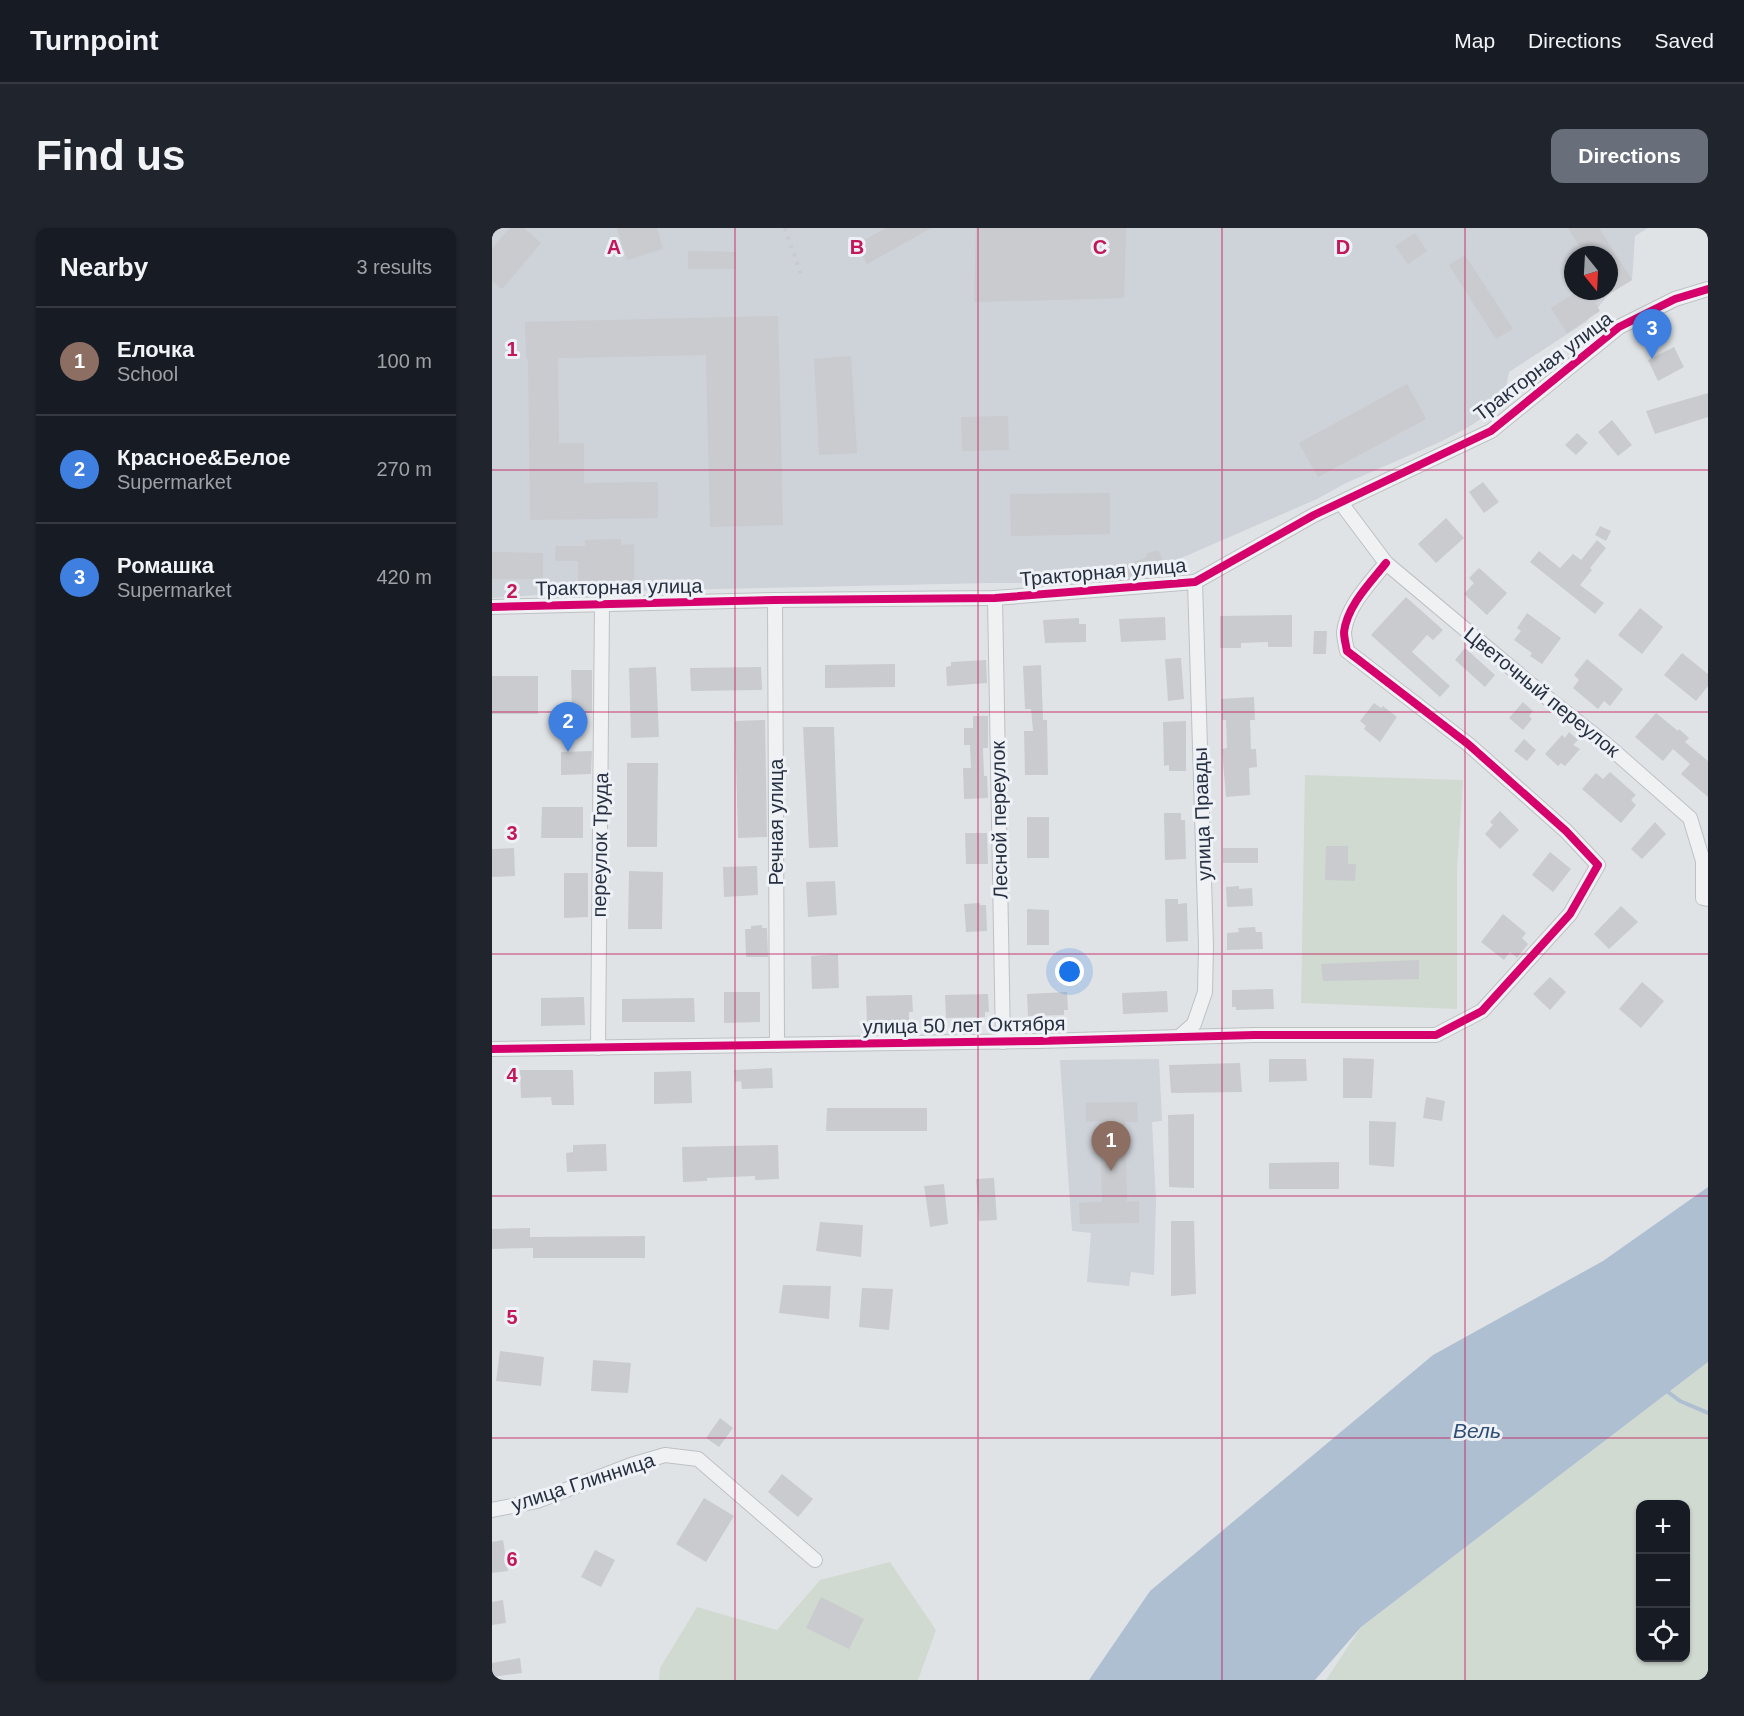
<!DOCTYPE html>
<html lang="en">
<head>
<meta charset="utf-8">
<style>
	:root { --surface:#171b24; --page:#20242c; --text:#f1f3f6; --muted:#9ea1a6; --line:#363941; --accent:#686f7a }
	body { margin:0; font-family:Helvetica,sans-serif; background:var(--page); color:var(--text) }
	.controls { position:absolute; right:18px; bottom:18px; display:grid; overflow:hidden; border-radius:12px; box-shadow:0 2px 4px #0004 }
	.controls button { width:54px; height:54px; display:grid; place-items:center; padding:0; border:0; border-bottom:2px solid var(--line); background:var(--surface); color:var(--text); font:30px sans-serif }
	.compass { position:absolute; left:1072px; top:18px; width:54px; height:54px; border-radius:50%; background:var(--surface); box-shadow:0 2px 4px #0004; rotate:162deg }
	.you { position:absolute; left:578px; top:744px; width:21px; height:21px; margin:-15px; border:4px solid #fff; border-radius:50%; background:#1a73e8; box-shadow:0 0 0 9px #1a73e833 }
	.badge { display:grid; place-items:center; width:39px; height:39px; border-radius:50%; background:var(--accent); color:#fff; font-size:20px; font-weight:700 }
	.pin { position:absolute; translate:-50% -50px; filter:drop-shadow(0 2px 3px #0008) }
	.pin::after { content:''; position:absolute; top:32px; width:21px; height:18px; background:inherit; clip-path:polygon(0 0,100% 0,50% 100%) }
	.list { margin:0; padding:0; list-style:none }
	h2 { display:flex; justify-content:space-between; align-items:center; height:78px; margin:0; padding:0 24px; font-size:26px }
	h2 small { font-size:20px; font-weight:400; color:var(--muted) }
	.list li { display:grid; grid-template-columns:39px 1fr auto; gap:18px; align-items:center; box-sizing:border-box; height:108px; padding:0 24px; border-top:2px solid var(--line) }
	.list b { display:block; font-size:22px; white-space:nowrap }
	.list p { margin:0; font-size:20px; white-space:nowrap; color:var(--muted) }
	.list em { font-size:20px; font-style:normal; color:var(--muted) }
	.icon { flex:none; width:33px; height:33px; fill:none; stroke:currentColor; stroke-width:2; stroke-linecap:round; stroke-linejoin:round }
	.map { position:relative; flex:none; width:1216px; height:1452px; overflow:hidden; border-radius:12px }
	header { display:flex; align-items:center; gap:36px; box-sizing:border-box; height:84px; padding:0 30px; background:var(--surface); border-bottom:2px solid var(--line) }
	header strong { font-size:28px }
	nav { display:flex; gap:33px; margin-inline-start:auto; font-size:21px }
	.intro { display:flex; align-items:center; justify-content:space-between; box-sizing:border-box; height:144px; padding:0 36px }
	h1 { margin:0; font-size:42px }
	.button { padding:15px 27px; border-radius:12px; background:var(--accent); color:#fff; font-size:21px; font-weight:700 }
	main { display:flex; gap:36px; padding:0 36px }
	aside { flex:1; background:var(--surface); border-radius:12px; box-shadow:0 2px 4px #0004 }
	.map>svg:first-child { display:block }
	.built { fill:#ced2d9; fill-rule:evenodd }
	.green { fill:#d1dad1; fill-rule:evenodd }
	.water { fill:#aebfd2 }
	.lines { fill:none; stroke-linecap:round; stroke-linejoin:round }
	.stream { stroke:#aebfd2; stroke-width:4 }
	.building { fill:#c9cbce }
	.minor-casing { stroke:#bec1c4; stroke-width:16 }
	.minor { stroke:#f0f1f3; stroke-width:14 }
	.rail { stroke:#c9cbce; stroke-width:4; stroke-dasharray:3 6; stroke-linecap:butt }
	.cycleway-casing { stroke:#eef1f6; stroke-width:11 }
	.cycleway { stroke:#d6006c; stroke-width:8 }
	.grid { fill:none; stroke:#c2185b; stroke-width:1.5; stroke-opacity:0.55 }
	.labels { text-anchor:middle; dominant-baseline:central; stroke-width:6; stroke-linejoin:round; paint-order:stroke }
	.street-label { font-size:20px; fill:#273040; stroke:#eef1f6 }
	.water-label { font-size:21px; font-style:italic; fill:#304e75; stroke:#eef1f6 }
	.grid-label { font-size:20px; text-anchor:middle; font-weight:bold; fill:#c2185b; stroke:#eef1f6; stroke-width:6; stroke-linejoin:round; paint-order:stroke }
</style>
</head>
<body>
<header>
<strong>Turnpoint</strong>
<nav><a>Map</a><a>Directions</a><a>Saved</a></nav>
</header>
<div class="intro"><h1>Find us</h1><a class="button">Directions</a></div>
<main>
<aside>
<h2>Nearby<small>3 results</small></h2>
<ul class="list">
<li><span class="badge" style="background:#8d6e63">1</span><div><b>Елочка</b><p>School</p></div><em>100 m</em></li>
<li><span class="badge" style="background:#3f7fe0">2</span><div><b>Красное&amp;Белое</b><p>Supermarket</p></div><em>270 m</em></li>
<li><span class="badge" style="background:#3f7fe0">3</span><div><b>Ромашка</b><p>Supermarket</p></div><em>420 m</em></li>
</ul>
</aside>
<div class="map">
<svg width="1216" height="1452" viewBox="0 0 1216 1452">
	<rect width="100%" height="100%" fill="#e0e3e6"/>
	<g class="built">
		<path d="M0 0H1156L1143 8 1140 52 1118 65 1094 94 1017 144 1010 177 975 200 948 214 854 255 825 271 632 355H498L94 364 0 370ZM1081 27H1117V63H1081Z"/>
		<path d="M667 831 670 893 660 894 664 973 662 1047 639 1044 637 1058 595 1054 599 1005 580 1003 568 832Z"/>
	</g>
	<g class="green">
		<path d="M813 547 971 552 965 641V781L809 775Z"/>
		<path d="M1216 1134V1452H834L869 1399ZM1148 1276H1194V1430H1148Z"/>
		<path d="M398 1334 444 1402 426 1452H167L168 1440 205 1379 285 1402 328 1352Z"/>
	</g>
	<path class="water" d="M1216 959V1134L869 1399 823 1452H597L658 1363 941 1127 1111 1033Z"/>
	<g class="lines">
		<path class="stream" d="M1172 1161 1188 1173 1216 1185"/>
	</g>
	<g class="building">
		<path d="M18 0H32L49 15 10 61 0 53V21Z"/>
		<path d="M125 0H165L171 21 135 32Z"/>
		<path d="M394 0H439L375 36 364 17Z"/>
		<path d="M484 0H634L632 70 482 74Z"/>
		<path d="M1076 0H1107L1140 52 1103 75 1108 83 1075 105 1059 80 1086 63H1117V27H1093Z"/>
		<path d="M923 5 935 23 916 36 903 18Z"/>
		<path d="M196 23 244 24V41H196Z"/>
		<path d="M973 27 1021 101 1004 111 957 37Z"/>
		<path d="M286 88 291 297 218 299 214 127 66 130 67 215H92V255L166 254V290L38 292 36 131H34L33 94Z"/>
		<path d="M1182 119 1192 139 1166 153 1156 132Z"/>
		<path d="M359 128 365 225 327 227 322 131Z"/>
		<path d="M915 156 934 191 826 249 807 215Z"/>
		<path d="M1216 165V189L1163 206 1154 183Z"/>
		<path d="M516 188 517 222 470 223 469 189Z"/>
		<path d="M1120 192 1140 217 1126 228 1106 204Z"/>
		<path d="M1085 205 1096 215 1084 227 1073 217Z"/>
		<path d="M991 254 1007 274 992 285 977 264Z"/>
		<path d="M618 265V306L519 308 518 266Z"/>
		<path d="M954 290 972 310 944 335 926 316Z"/>
		<path d="M1108 298 1119 303 1114 313 1103 307Z"/>
		<path d="M129 311V317L142 316V358L86 359V333H63L64 318H93V312Z"/>
		<path d="M1105 312 1114 320 1098 340 1100 342 1088 357 1112 375 1103 386 1038 334 1047 323 1068 340 1081 326 1089 332Z"/>
		<path d="M666 322 672 336 636 350 632 338 655 329 654 326Z"/>
		<path d="M0 324 51 325V351H0Z"/>
		<path d="M987 340 1015 365 995 387 972 366 982 355 977 350Z"/>
		<path d="M914 369 951 402 941 412 935 407 920 424 958 458 948 469 879 407Z"/>
		<path d="M1148 380 1171 399 1150 426 1126 407Z"/>
		<path d="M1035 385 1069 410 1050 436 1038 428 1040 425 1022 412 1029 403 1025 400Z"/>
		<path d="M800 387V419H776V414L749 415V420H728V388Z"/>
		<path d="M673 389 674 412 629 414 627 391Z"/>
		<path d="M587 390V396H594V414L553 415 551 392Z"/>
		<path d="M822 403H835L834 426H821Z"/>
		<path d="M973 420 1003 447 993 459 963 432Z"/>
		<path d="M1190 425 1216 446V458L1204 473 1172 447Z"/>
		<path d="M689 430 692 471 676 473 673 431Z"/>
		<path d="M1095 431 1131 461 1118 478 1112 473 1106 481 1081 460 1087 452 1082 447Z"/>
		<path d="M494 432 495 455 455 458 454 439 459 438V434Z"/>
		<path d="M403 436V459L333 460V437Z"/>
		<path d="M549 437 551 492H555L556 547H533L532 503H541L539 481H533L531 438Z"/>
		<path d="M164 439 167 509 139 510 137 440Z"/>
		<path d="M269 439 270 462 199 463 198 440Z"/>
		<path d="M79 442H100V485H80Z"/>
		<rect x="0" y="448" width="46" height="38"/>
		<path d="M762 469 763 492H758L759 521H764L765 539 757 540 758 567 734 569 730 521 735 520 734 492H730L729 471Z"/>
		<path d="M1031 474 1041 483 1037 488 1040 491 1031 502 1017 490Z"/>
		<path d="M882 475 889 480 891 478 905 489 888 514 872 501 874 498 868 493Z"/>
		<path d="M1164 485 1186 503 1187 501 1197 510 1193 514 1216 533V569L1189 546 1198 536 1181 521 1171 533 1143 509Z"/>
		<path d="M481 488H496V520H491L492 548H495L496 570 472 571 471 540H479L478 517H472V500H481Z"/>
		<path d="M273 492 275 609 246 610 243 493Z"/>
		<path d="M694 493V543H677V537L672 538 671 494Z"/>
		<path d="M311 499H342L346 619 317 620Z"/>
		<path d="M1077 504 1086 512 1081 517 1088 521 1073 538 1069 535 1066 538 1053 526 1070 507 1073 510Z"/>
		<path d="M1032 511 1044 522 1035 533 1022 523Z"/>
		<path d="M100 523 99 546 69 547V524Z"/>
		<path d="M135 535H166L165 619H135Z"/>
		<path d="M1118 544 1144 567 1139 572 1144 577 1129 595 1090 561 1104 545 1111 551Z"/>
		<path d="M50 579H91V610H49Z"/>
		<path d="M1008 583 1027 602 1008 621 993 606 1001 597 998 594Z"/>
		<path d="M672 585H689V592H693L694 631 673 632Z"/>
		<rect x="535" y="589" width="22" height="41"/>
		<path d="M1163 594 1174 606 1150 631 1139 621Z"/>
		<path d="M473 605H495L496 636H474Z"/>
		<path d="M834 618H856V636H864L863 653 833 652Z"/>
		<path d="M22 620 23 648 0 649V621Z"/>
		<rect x="731" y="620" width="35" height="15"/>
		<path d="M1058 624 1079 641 1061 664 1040 647Z"/>
		<path d="M265 638 266 667 232 669 231 639Z"/>
		<path d="M137 643 171 644 170 701H136Z"/>
		<path d="M72 645H96V689L72 690Z"/>
		<path d="M343 653 345 687 316 689 314 654Z"/>
		<path d="M747 658V661L760 660 761 678 735 679 734 659Z"/>
		<path d="M673 671H686V676L695 675 696 713 674 714Z"/>
		<path d="M488 675V677H494L495 703 474 704 472 676Z"/>
		<path d="M1129 678 1146 694 1117 721 1102 706Z"/>
		<path d="M535 681 557 682V717H535Z"/>
		<path d="M1011 686 1034 705 1030 710 1036 716 1025 730 1018 724 1012 732 989 714Z"/>
		<path d="M270 697V700H275L276 729H254L253 701H259V698Z"/>
		<path d="M763 699 764 704H770L771 721 735 722V705L747 704 746 700Z"/>
		<path d="M346 726 347 760 320 761 319 728Z"/>
		<path d="M927 732V751L831 753 829 736Z"/>
		<path d="M1058 749 1074 764 1058 782 1041 766Z"/>
		<path d="M1150 754 1172 773 1149 800 1127 781Z"/>
		<path d="M781 761 782 781 744 782V779H740V762Z"/>
		<path d="M675 763 676 784 631 786 630 765Z"/>
		<path d="M232 764H268V794L232 795Z"/>
		<path d="M575 764 576 782H572V787L536 788 535 766Z"/>
		<path d="M496 766 497 784H493V789L454 790 453 767Z"/>
		<path d="M420 767 421 784H417V793L375 794 374 768Z"/>
		<path d="M92 769 93 797 49 798V770Z"/>
		<path d="M202 770 203 794H130V771Z"/>
		<path d="M851 830 882 831 880 870H851Z"/>
		<path d="M777 831H814L815 853 777 854Z"/>
		<path d="M748 835 750 864 679 865 677 837Z"/>
		<path d="M280 840 281 860 250 861 249 853 243 854 242 842Z"/>
		<path d="M28 842H81L82 877H60L59 869 29 870Z"/>
		<path d="M199 843 200 875 162 876V844Z"/>
		<path d="M934 869 953 873 950 893 931 890Z"/>
		<path d="M645 874 646 894H633L635 974 647 973V995L588 996 587 975 610 974 608 893 594 894V875Z"/>
		<path d="M335 880H435V903H334Z"/>
		<path d="M702 886V960L677 959 676 887Z"/>
		<path d="M877 893 904 894 902 939 877 937Z"/>
		<path d="M114 916 115 943 75 944 74 925 81 924V917Z"/>
		<path d="M286 917 287 951 263 952V948L215 950V953L191 954 190 919Z"/>
		<path d="M847 934V961H777V935Z"/>
		<path d="M502 950 505 992 487 993 484 951Z"/>
		<path d="M452 956 456 996 438 999 432 958Z"/>
		<path d="M679 993H702L704 1066 679 1068Z"/>
		<path d="M328 994 371 997 369 1029 324 1023Z"/>
		<path d="M38 1000V1009L153 1008V1030H41V1020L0 1021V1001Z"/>
		<path d="M291 1057 339 1058 337 1091 287 1085Z"/>
		<path d="M370 1060 401 1061 397 1102 367 1099Z"/>
		<path d="M8 1123 52 1129 49 1158 4 1153Z"/>
		<path d="M101 1132 139 1135 136 1165 99 1163Z"/>
		<path d="M228 1190 241 1200 227 1219 214 1210Z"/>
		<path d="M290 1246 321 1271 306 1289 276 1264Z"/>
		<path d="M212 1270 242 1288 214 1334 184 1316Z"/>
		<path d="M11 1312 16 1343 0 1345V1314Z"/>
		<path d="M103 1322 123 1332 109 1359 89 1349Z"/>
		<path d="M329 1369 372 1391 357 1421 314 1400Z"/>
		<path d="M11 1372 14 1395 0 1397V1374Z"/>
		<path d="M28 1430 30 1445 0 1449V1435Z"/>
	</g>
	<g class="lines">
		<g class="minor-casing">
			<g id="minor">
				<path d="M849 275 894 335 1048 464 1115 517 1198 590 1211 633V670L1216 671"/>
				<path d="M503 370 511 814"/>
				<path d="M283 372 285 817"/>
				<path d="M0 379 283 372 503 370 703 354 822 287 999 203 1127 99 1183 71 1216 61"/>
				<path d="M687 809 702 796 713 764 714 718 703 354"/>
				<path d="M106 820 110 377"/>
				<path d="M0 821 547 813 762 807H944L990 783 1078 686 1106 637 1074 603 976 516 855 423C854 417 852 410 852 404 855 378 878 355 894 335"/>
				<path d="M0 1282 45 1273 139 1237 173 1227 206 1231 323 1332"/>
			</g>
		</g>
		<use href="#minor" class="minor"/>
		<path class="rail" d="M293 0 309 47"/>
		<g class="cycleway-casing">
			<g id="cycleway">
				<path d="M0 379 283 372 503 370 703 354 822 287 999 203 1127 99 1183 71 1216 61"/>
				<path d="M0 821 547 813 762 807H944L990 783 1078 686 1106 637 1074 603 976 516 855 423C854 417 852 410 852 404 855 378 878 355 894 335"/>
			</g>
		</g>
		<use href="#cycleway" class="cycleway"/>
	</g>
	<path class="grid" d="M243 0V1452M486 0V1452M730 0V1452M973 0V1452M0 242H1216M0 484H1216M0 726H1216M0 968H1216M0 1210H1216"/>
	<g class="labels">
		<g class="street-label">
			<text transform="translate(1051 138) rotate(-37)">Тракторная улица</text>
			<text transform="translate(611 344) rotate(-5)">Тракторная улица</text>
			<text transform="translate(127 359) rotate(-1)">Тракторная улица</text>
			<text transform="translate(1050 464) rotate(39)">Цветочный переулок</text>
			<text transform="translate(710 586) rotate(-92)">улица Правды</text>
			<text transform="translate(507 592) rotate(-91)">Лесной переулок</text>
			<text transform="translate(284 594) rotate(-90)">Речная улица</text>
			<text transform="translate(108 617) rotate(-89)">переулок Труда</text>
			<text transform="translate(472 797) rotate(-1)">улица 50 лет Октября</text>
			<text transform="translate(91 1254) rotate(-18)">улица Глинница</text>
		</g>
		<g class="water-label">
			<text x="985" y="1202">Вель</text>
		</g>
	</g>
	<g class="grid-label">
		<text x="122" y="26">A</text>
		<text x="365" y="26">B</text>
		<text x="608" y="26">C</text>
		<text x="851" y="26">D</text>
		<text x="20" y="128">1</text>
		<text x="20" y="370">2</text>
		<text x="20" y="612">3</text>
		<text x="20" y="854">4</text>
		<text x="20" y="1096">5</text>
		<text x="20" y="1338">6</text>
	</g>
</svg>
<div class="controls">
<button>+</button>
<button>−</button>
<button><svg class="icon" aria-label="locate" viewBox="0 0 24 24"><circle cx="12" cy="12" r="6"/><path d="M12 2v4M12 18v4M2 12h4M18 12h4"/></svg></button>
</div>
<svg class="compass" viewBox="-18 -18 36 36"><path d="M0-13l5 13h-10z" fill="#e53935"/><path d="M0 13l5-13h-10z" fill="#9ea1a6"/></svg>
<div class="you"></div>
<div class="pin badge" style="left:619px;top:943px;background:#8d6e63">1</div>
<div class="pin badge" style="left:76px;top:524px;background:#3f7fe0">2</div>
<div class="pin badge" style="left:1160px;top:131px;background:#3f7fe0">3</div>
</div>
</main>
</body>
</html>
